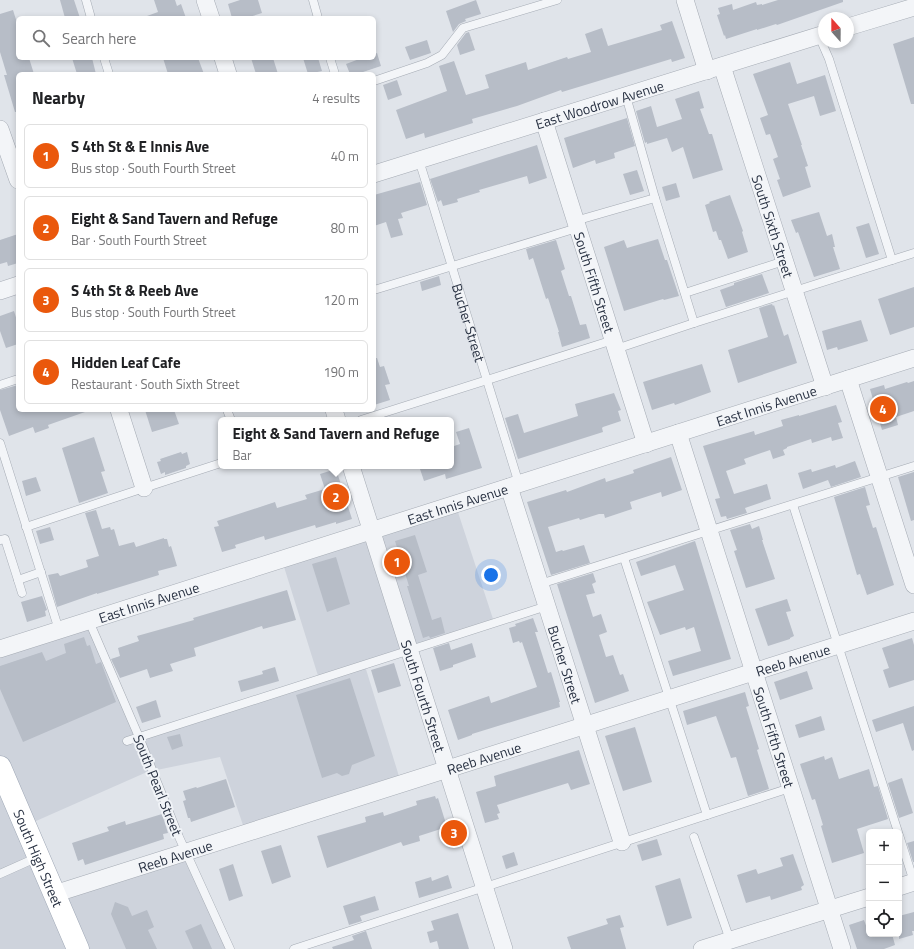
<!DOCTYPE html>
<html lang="en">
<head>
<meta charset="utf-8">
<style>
	:root { --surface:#fff; --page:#f2f2f2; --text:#202124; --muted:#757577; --line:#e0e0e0; --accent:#ea580c }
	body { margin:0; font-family:"Titillium Web",sans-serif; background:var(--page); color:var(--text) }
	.controls { position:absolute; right:12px; bottom:12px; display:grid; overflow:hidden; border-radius:6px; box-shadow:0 2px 6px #0003 }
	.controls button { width:36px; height:36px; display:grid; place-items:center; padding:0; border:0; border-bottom:1px solid var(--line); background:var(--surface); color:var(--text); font:20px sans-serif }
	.compass { position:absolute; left:818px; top:12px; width:36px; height:36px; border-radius:50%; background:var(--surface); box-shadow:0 2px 6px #0003; rotate:339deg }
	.you { position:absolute; left:491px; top:575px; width:14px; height:14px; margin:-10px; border:3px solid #fff; border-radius:50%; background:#1a73e8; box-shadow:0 0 0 6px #1a73e833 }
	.badge { display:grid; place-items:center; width:26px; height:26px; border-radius:50%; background:var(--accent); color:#fff; font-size:13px; font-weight:700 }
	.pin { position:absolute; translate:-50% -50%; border:2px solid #fff; box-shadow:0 1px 4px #0006 }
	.popup { position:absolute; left:218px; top:417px; width:236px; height:52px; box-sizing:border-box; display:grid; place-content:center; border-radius:6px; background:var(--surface); filter:drop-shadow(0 1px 3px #0005); font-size:13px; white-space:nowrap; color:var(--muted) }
	.popup b { font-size:15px; color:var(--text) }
	.popup::after { content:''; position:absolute; left:50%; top:100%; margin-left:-8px; border:8px solid transparent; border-top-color:var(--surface) }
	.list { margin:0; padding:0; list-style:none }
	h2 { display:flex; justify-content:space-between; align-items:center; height:52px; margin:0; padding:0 16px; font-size:17px }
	h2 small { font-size:13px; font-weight:400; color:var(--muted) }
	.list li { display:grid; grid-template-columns:26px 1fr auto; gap:12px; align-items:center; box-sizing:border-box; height:64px; margin:0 8px 8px; padding:0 8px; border:1px solid var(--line); border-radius:6px }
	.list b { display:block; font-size:15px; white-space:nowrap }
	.list p { margin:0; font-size:13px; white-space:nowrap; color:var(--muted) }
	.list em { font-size:13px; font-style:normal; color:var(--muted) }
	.icon { flex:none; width:22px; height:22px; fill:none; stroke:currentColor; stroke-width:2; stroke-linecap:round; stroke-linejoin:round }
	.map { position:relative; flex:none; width:914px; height:949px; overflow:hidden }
	.search { position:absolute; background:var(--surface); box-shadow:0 2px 6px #0003; left:16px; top:16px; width:360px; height:44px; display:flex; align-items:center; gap:10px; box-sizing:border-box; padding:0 14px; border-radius:6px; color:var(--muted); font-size:15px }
	.panel { position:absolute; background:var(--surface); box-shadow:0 2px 6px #0003; left:16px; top:72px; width:360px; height:340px; border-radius:6px }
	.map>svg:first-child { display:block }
	.built { fill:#ced3dc }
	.building { fill:#b7bdc7 }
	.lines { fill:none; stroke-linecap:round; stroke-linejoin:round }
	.service-casing { stroke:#a5abb4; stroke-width:9 }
	.minor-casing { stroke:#a5abb4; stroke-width:18 }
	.primary-casing { stroke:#9fa8b6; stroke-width:23 }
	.service { stroke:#f3f5f8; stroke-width:8 }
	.minor { stroke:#f3f5f8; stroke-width:17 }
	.primary { stroke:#fff; stroke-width:22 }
	.labels { text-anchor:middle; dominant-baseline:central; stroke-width:4; stroke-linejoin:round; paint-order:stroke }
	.street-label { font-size:14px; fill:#283142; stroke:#f0f3f7 }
</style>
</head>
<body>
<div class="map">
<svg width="914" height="949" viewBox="0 0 914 949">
	<rect width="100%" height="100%" fill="#e0e4ea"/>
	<path class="built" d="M454 500 495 625 365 666 402 786 246 834 220 757 147 772 27 825 56 891 186 851 229 949H0V646L89 620 140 736 319 679 280 554Z"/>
	<g class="building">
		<path d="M60 0H74L80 18H65Z"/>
		<path d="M154 0H175L177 6 181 4 186 18H147V16L158 12Z"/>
		<path d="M240 0H258L262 13 246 18H232L228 4Z"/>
		<path d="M476 0 481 14 465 19 466 21 459 24 453 32 446 11Z"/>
		<path d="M778 0H843V2L777 25 776 24 757 30V29L726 39 725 35 724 36 717 15 720 14 718 8 732 4 733 10 756 2 757 5 762 4V5Z"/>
		<path d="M13 10 18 26V58H29L34 74H18V112H15L4 75H7L0 52V14Z"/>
		<path d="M672 21 685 58 672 62 671 59 562 92 561 90 517 106 472 119 473 123 425 138 424 133 406 139 396 110 447 91 439 66 454 61 466 95 489 88 485 75 526 62 528 70 567 57 568 59 591 52 585 34 602 28 608 46 662 30 660 25Z"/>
		<path d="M469 32 475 50 460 55 457 45 466 33Z"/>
		<path d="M914 37V104H911L893 44Z"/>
		<path d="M427 40 431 53 410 60 405 47Z"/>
		<path d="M377 53 381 66 357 74H350L346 64 362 58H374V54Z"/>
		<path d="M72 58H92L96 74H77Z"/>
		<path d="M163 58H198L204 74H168Z"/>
		<path d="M251 58H273L278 74H256Z"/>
		<path d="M303 58H318L322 71 308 74Z"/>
		<path d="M790 62 797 84 825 75 836 111 820 116 814 96 788 104 802 145H801L808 166 805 167 811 187 783 197 777 180 780 179 773 159 778 157 770 134 766 135 760 118 768 115 753 74Z"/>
		<path d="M397 80 402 95 388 100 383 85Z"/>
		<path d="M699 91 704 108 700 109 709 134H712L723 170 693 179 683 147 672 152 667 138 647 144V142L645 143 636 111 651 106 657 127 682 119 675 99Z"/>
		<path d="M627 118 635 146 614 153 615 158 596 164 595 160 573 168 564 138Z"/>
		<path d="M537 145 547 178 529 184 527 176 479 190 480 192 457 199 458 202 443 206 441 200 438 202 430 179Z"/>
		<path d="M637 170 644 191 630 195 623 174Z"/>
		<path d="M420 182 427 205 401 213 403 218 398 219 403 235 391 238 386 222 374 226V195Z"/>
		<path d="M676 183 680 197 666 201 662 187Z"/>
		<path d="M730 195 743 231 742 232 748 252 728 259 721 240H719L716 231 713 232 705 205 710 203 709 202Z"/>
		<path d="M819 212 827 236 832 234 835 247H833L840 269 814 277 798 232 796 233 791 220Z"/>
		<path d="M869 223 879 254 866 258 856 227Z"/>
		<path d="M18 234V263L8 266 7 262 0 264V240Z"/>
		<path d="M658 239 665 260H667L679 296 664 300 663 299 624 311 604 247 624 240 627 248Z"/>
		<path d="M556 240 565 269 561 271 569 296H571L580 325 586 324 590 338 562 347 558 332H559L548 298 546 299 533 258 529 260 526 249Z"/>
		<path d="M762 274 769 293 726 307 720 290 734 285V283Z"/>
		<path d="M439 276 441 285 422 291 420 282Z"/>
		<path d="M914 287V327L890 335 878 299Z"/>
		<path d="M772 304 773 306 774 305 784 336 788 334 797 363 738 383 728 350 768 337 759 308Z"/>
		<path d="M14 311 18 324V344L6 348 0 331V316Z"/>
		<path d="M861 320 868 341 838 350 837 347 827 350 822 331Z"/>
		<path d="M374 358H377L380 367 384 366 390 384 385 385 390 400 374 405Z"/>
		<path d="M702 364 711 392 675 405 674 403 652 410 643 382Z"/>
		<path d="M914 381V411L896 417 898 425 882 430 870 389 884 385 885 389 907 382 908 383Z"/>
		<path d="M18 385V410H84L85 412 48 425 49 428 35 433 33 427 9 436 0 410V390Z"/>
		<path d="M614 393 621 410 618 411 621 421 603 427 602 428 603 432 518 459 505 418 518 414 524 433 578 416 575 404Z"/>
		<path d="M836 405 842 422 838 423 843 438 832 441 831 437 812 443 811 439 787 447V448L783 450 785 455 773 459 770 450 744 459 746 464 726 471 734 494 767 484 771 499 745 508 747 513 727 519 726 516 721 517 715 499 720 498 703 446 754 431 755 435 783 426 781 420 799 415V416Z"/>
		<path d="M145 410H174L179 424 152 432Z"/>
		<path d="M469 428 482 468 446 479 445 474 424 481 419 466H451V447L460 444 456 432Z"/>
		<path d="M94 437 105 471 101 472 108 493 79 503 62 448Z"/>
		<path d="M181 452 182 454 187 452 190 464 186 466V468L165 475V472L161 474 157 462 161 461 160 459Z"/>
		<path d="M671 457 682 490 662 497 661 492 630 502 632 509 605 518 604 514H599L580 520 579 518 548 527 556 552 562 550 563 551 584 545 590 563 551 575 527 502 566 490 567 492 605 478 606 482 634 473 633 470Z"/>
		<path d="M855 461 861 477 831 487 828 480 803 489 798 473 811 469 812 472 835 465 836 468Z"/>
		<path d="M336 469 352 519 336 524V522L316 528 315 525 265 540 264 536 235 545 236 548 222 552 214 527 219 526 217 521 275 502 277 508 307 499 305 495 325 489 320 474Z"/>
		<path d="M914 472V520L911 521 898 477Z"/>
		<path d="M36 477 41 491 26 496 22 481Z"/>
		<path d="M865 487 870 505 866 506 873 528 876 527 894 585 867 595 860 574 857 575 834 497Z"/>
		<path d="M96 510 102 529 110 527 111 530 114 529 119 546 134 542 136 547 164 538V539H167L169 547 171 546 177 566 158 571 159 575 97 594V593L57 607 48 575 58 573 60 576 88 567 86 560 99 556 85 513Z"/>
		<path d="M750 524 752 529 759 526 763 540H762L775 579 746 588 734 551 737 550 730 530Z"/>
		<path d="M50 527 54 540 40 544 36 531Z"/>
		<path d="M415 535 427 572 418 575 432 620 441 617 445 633 430 638 429 636 423 638 407 586H409L395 541Z"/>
		<path d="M695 541 731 659 673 676 668 661 701 651 694 627 686 630 685 627 660 635 647 602 684 590 675 565 641 576 636 562Z"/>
		<path d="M336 557 350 604 327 612 312 564Z"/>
		<path d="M593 573 596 582 592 584 595 593 586 595 593 617 601 614 607 632 599 635 606 657 613 655 620 675 623 674 629 691 595 703 557 584Z"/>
		<path d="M287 590 296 620 263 629 262 626 194 648 196 656 170 664 173 671 150 678 147 669 120 678 111 659 120 656 118 648 139 641 137 636 194 620 193 618Z"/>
		<path d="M42 596 47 610 45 611 46 616 27 622 21 602Z"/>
		<path d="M787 599 791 611 786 612 794 636 790 638V639L768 646 755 609Z"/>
		<path d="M533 618 538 632H535L548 673 551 672 560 702H559L560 707 472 734V735L458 740 448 710 489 696 491 703 537 687 522 642 520 643 519 641 513 643 509 628 516 626 515 624Z"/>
		<path d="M84 637 87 646 90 645 96 664 101 662 116 702 23 742 0 689V666L42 652 46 661 66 653 64 644Z"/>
		<path d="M912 638 914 645V680L889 688 883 670 889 668 882 648Z"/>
		<path d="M449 643 451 650 472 643 476 657 453 665V667L440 671 433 648Z"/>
		<path d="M394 663 401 686 378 693 371 670Z"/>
		<path d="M275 667 279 681 241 692 238 681 263 674 262 671Z"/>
		<path d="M807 671 813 689 780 700 774 682Z"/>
		<path d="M350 678 375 756 352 765 349 774 342 776 337 773 322 778 296 695Z"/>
		<path d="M745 692 749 706 746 707 759 749 757 750 769 789 748 796 736 757 731 758 716 716 687 725 683 711Z"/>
		<path d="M156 700 161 717 142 723 136 707Z"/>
		<path d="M914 706V750L912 751 903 723 876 732 872 720Z"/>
		<path d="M821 716 825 730 799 738 795 725Z"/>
		<path d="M635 727 652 782 623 791 605 736Z"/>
		<path d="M180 734 183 746 172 750 167 737Z"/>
		<path d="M579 750 590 784 571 790 568 783 497 805 500 813 497 814 499 819 485 823 476 792 496 786 494 776Z"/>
		<path d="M824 756 825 760 832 757 839 779 869 769 874 787 878 786 888 819 857 829 864 853 832 863 821 826 823 825 815 799 812 800 800 764Z"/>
		<path d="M902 778 913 813 899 818 888 783Z"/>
		<path d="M226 779 235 807 191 822 190 818H188L183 801 186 800 183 791 196 787 197 788Z"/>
		<path d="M435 796 436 799 438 798 447 827 419 836 420 841 403 846 401 842 327 868 317 836 366 822 365 817 383 812 384 816 417 805 416 801Z"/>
		<path d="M162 814 168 833 163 834 164 839 85 865 83 859 78 861 72 843 109 831 107 827 125 821 126 825Z"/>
		<path d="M657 839 662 855 642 861 637 845Z"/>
		<path d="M914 841V862H913L907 843Z"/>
		<path d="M281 845 291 877 272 884 261 851Z"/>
		<path d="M514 852 518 865 506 869 502 856Z"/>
		<path d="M793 854 804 885 801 887 802 890 771 900 770 896 746 903 737 875 756 869 758 874 783 866 780 858Z"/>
		<path d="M233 864 243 896 229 901 219 869Z"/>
		<path d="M448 875 452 888 419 898 415 882 431 877 432 881Z"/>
		<path d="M680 878 692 918 667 926 655 886Z"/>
		<path d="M375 896 379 910 360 916 362 921 349 925 343 906Z"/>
		<path d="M115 902 128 907 132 916 147 910 154 927 148 930 157 949H126L111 914Z"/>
		<path d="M914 912V931H912L913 935 899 939V916Z"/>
		<path d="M458 913 469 949H439L437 941 430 943 427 932 434 930 431 921Z"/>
		<path d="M620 915 624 927 620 928 626 949H571L567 937 608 924 606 919Z"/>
		<path d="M864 920 869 934H892L895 945 884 949H857L849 925Z"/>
		<path d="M201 924 212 949H193L185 931Z"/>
		<path d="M366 931 372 949H333L332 947 354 940 352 936Z"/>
	</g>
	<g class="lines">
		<g class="service-casing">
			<g id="service">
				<path d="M86 0 91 18"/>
				<path d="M313 0 318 18"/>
				<path d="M819 36 829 59 892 260"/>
				<path d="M104 58 109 74"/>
				<path d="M330 58 335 74"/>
				<path d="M374 81 427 63 442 55 463 28 557 0"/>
				<path id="s1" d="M419 160 519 484"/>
				<path d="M655 198 694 323"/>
				<path d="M575 221 655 198 626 96"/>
				<path d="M374 290 577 228"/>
				<path d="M685 293 784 261"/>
				<path d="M616 349 694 323 914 253"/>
				<path d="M0 385 18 379"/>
				<path d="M227 410 231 420"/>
				<path d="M361 420 613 340"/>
				<path d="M0 443 59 630"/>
				<path d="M793 505 898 832"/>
				<path d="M26 527 144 488 221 463"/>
				<path d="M0 540 5 539 18 580"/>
				<path d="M624 558C652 644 679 730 707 815"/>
				<path d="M540 584 914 466"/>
				<path d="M22 593 18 580 41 572"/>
				<path d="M89 621 139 737 179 837 230 949"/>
				<path d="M127 741 547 606"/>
				<path d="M899 835 914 882"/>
				<path d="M694 837 730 940"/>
				<path d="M0 874 38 857"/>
				<path d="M294 949 790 788"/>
			</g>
		</g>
		<g class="minor-casing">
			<g id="minor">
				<path d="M205 0 211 18"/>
				<path d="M685 0 707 71"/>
				<path d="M848 27 914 7"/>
				<path d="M223 58 228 74"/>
				<path id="s2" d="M722 66 825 387"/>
				<path id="s3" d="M544 121 646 444"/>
				<path d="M0 129 18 180"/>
				<path id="s4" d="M374 174 824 34"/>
				<path d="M0 291 18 285"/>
				<path d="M848 379 914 585"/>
				<path d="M119 410 144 488"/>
				<path d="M334 410 337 420"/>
				<path id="s5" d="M678 433 842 949"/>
				<path id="s6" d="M351 466 504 949"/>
				<path id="s7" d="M509 487 622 842"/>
				<path id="s8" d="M0 649 914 358"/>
				<path d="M899 887 914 882"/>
				<path id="s9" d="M54 894 914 621"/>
				<path d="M702 949 869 897"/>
			</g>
		</g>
		<g class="primary-casing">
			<g id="primary">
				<path id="s10" d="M0 767 78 949"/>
			</g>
		</g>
		<use href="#service" class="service"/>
		<use href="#minor" class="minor"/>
		<use href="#primary" class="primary"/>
	</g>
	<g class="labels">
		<g class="street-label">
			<text stroke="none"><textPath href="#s4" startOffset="236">East Woodrow Avenue</textPath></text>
			<text stroke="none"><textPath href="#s2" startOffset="168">South Sixth Street</textPath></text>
			<text stroke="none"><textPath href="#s3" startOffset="169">South Fifth Street</textPath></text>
			<text stroke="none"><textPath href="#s1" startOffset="170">Bucher Street</textPath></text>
			<text stroke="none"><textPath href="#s8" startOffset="804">East Innis Avenue</textPath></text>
			<text stroke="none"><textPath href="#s8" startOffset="480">East Innis Avenue</textPath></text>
			<text stroke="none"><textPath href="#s8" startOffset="156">East Innis Avenue</textPath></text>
			<text stroke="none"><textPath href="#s9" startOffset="775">Reeb Avenue</textPath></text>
			<text stroke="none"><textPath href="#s7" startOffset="186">Bucher Street</textPath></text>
			<text stroke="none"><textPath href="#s6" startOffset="241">South Fourth Street</textPath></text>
			<text stroke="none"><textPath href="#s5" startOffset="319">South Fifth Street</textPath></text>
			<text stroke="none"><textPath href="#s9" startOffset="451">Reeb Avenue</textPath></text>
			<text transform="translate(158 785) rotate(68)">South Pearl Street</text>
			<text stroke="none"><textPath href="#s9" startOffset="127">Reeb Avenue</textPath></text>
			<text stroke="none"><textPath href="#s10" startOffset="99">South High Street</textPath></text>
		</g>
	</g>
</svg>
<div class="controls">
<button>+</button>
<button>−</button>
<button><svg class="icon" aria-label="locate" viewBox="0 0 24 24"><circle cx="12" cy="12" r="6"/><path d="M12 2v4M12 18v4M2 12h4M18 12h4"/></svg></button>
</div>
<svg class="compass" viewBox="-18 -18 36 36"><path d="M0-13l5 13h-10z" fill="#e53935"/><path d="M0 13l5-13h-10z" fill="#757577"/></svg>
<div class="you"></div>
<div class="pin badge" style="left:397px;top:562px">1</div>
<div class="pin badge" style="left:336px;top:497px">2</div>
<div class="popup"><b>Eight &amp; Sand Tavern and Refuge</b>Bar</div>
<div class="pin badge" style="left:454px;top:833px">3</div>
<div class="pin badge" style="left:883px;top:409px">4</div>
<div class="search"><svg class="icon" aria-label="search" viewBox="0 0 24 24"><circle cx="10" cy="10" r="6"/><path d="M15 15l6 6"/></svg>Search here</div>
<section class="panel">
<h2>Nearby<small>4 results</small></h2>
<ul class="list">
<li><span class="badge">1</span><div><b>S 4th St &amp; E Innis Ave</b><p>Bus stop · South Fourth Street</p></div><em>40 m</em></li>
<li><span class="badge">2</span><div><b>Eight &amp; Sand Tavern and Refuge</b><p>Bar · South Fourth Street</p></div><em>80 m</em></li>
<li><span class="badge">3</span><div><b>S 4th St &amp; Reeb Ave</b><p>Bus stop · South Fourth Street</p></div><em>120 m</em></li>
<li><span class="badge">4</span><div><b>Hidden Leaf Cafe</b><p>Restaurant · South Sixth Street</p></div><em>190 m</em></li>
</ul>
</section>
</div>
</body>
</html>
